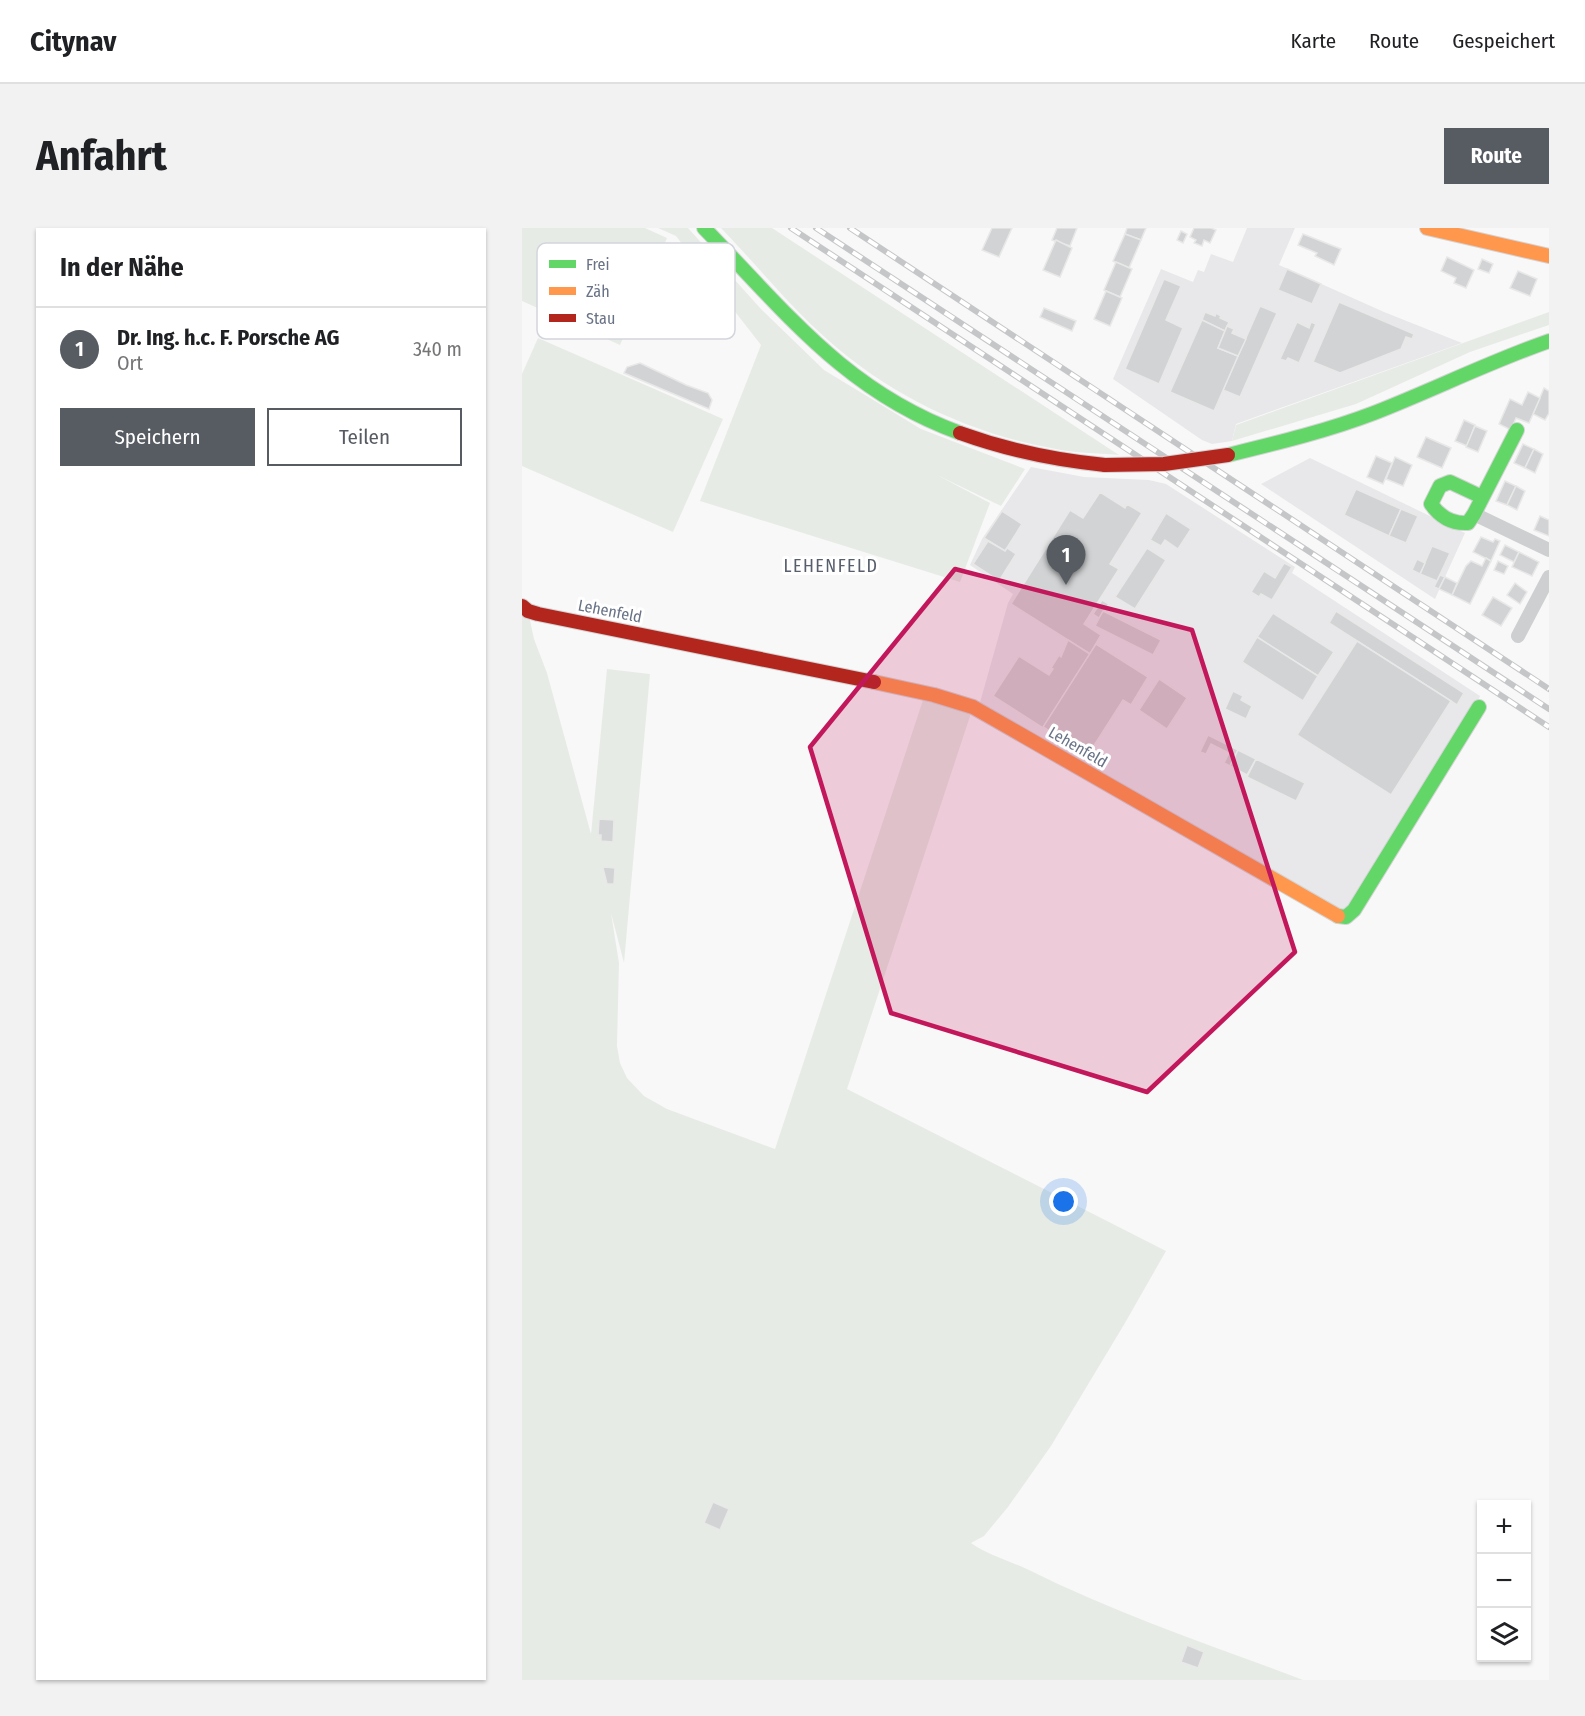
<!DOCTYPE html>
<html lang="de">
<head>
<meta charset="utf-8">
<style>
	:root { --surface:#fff; --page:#f2f2f2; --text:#202124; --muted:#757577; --line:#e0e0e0; --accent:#575b62 }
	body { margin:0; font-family:"Fira Sans Condensed",sans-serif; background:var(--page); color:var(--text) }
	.controls { position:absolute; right:18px; bottom:18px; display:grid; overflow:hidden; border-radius:0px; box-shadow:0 2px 4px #0004 }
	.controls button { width:54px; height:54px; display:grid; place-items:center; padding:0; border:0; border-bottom:2px solid var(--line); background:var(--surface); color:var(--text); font:30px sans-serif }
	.you { position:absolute; left:542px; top:974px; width:21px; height:21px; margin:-15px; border:4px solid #fff; border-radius:50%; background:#1a73e8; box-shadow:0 0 0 9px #1a73e833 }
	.badge { display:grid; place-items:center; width:39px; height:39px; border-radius:50%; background:var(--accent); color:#fff; font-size:20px; font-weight:700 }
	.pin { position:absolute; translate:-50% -50px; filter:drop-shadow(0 2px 3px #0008) }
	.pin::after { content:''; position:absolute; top:32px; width:21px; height:18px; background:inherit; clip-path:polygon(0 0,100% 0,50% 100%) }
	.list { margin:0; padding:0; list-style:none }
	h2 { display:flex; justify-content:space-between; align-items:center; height:78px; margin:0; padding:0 24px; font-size:26px }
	h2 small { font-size:20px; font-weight:400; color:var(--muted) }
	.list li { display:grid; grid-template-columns:39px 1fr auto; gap:18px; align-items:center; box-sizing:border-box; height:84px; padding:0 24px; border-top:2px solid var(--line) }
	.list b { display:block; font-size:22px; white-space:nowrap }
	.list p { margin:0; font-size:20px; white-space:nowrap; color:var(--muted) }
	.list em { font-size:20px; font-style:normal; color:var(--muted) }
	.actions { display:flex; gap:12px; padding:18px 24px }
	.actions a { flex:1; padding:14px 0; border:2px solid var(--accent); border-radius:0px; text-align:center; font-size:21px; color:var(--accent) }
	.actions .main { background:var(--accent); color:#fff }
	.icon { flex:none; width:33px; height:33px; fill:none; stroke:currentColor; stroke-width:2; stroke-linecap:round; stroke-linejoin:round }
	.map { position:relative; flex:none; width:1027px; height:1452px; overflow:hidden; border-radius:0px }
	header { display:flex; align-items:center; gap:36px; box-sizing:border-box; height:84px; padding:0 30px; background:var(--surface); border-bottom:2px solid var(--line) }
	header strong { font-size:28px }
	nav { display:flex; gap:33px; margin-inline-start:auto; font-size:21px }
	.intro { display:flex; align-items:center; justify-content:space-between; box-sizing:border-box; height:144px; padding:0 36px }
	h1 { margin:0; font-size:42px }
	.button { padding:15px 27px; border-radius:0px; background:var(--accent); color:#fff; font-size:21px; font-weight:700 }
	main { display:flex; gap:36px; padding:0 36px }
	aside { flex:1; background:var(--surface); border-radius:0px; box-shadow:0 2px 4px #0004 }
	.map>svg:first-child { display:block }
	.built { fill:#e8e8ea }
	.green { fill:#e7ebe6 }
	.building { fill:#d2d3d4; stroke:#e8e8e8; stroke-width:1.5 }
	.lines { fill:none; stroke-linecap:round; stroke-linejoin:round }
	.fast-casing { stroke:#d4d4d6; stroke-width:16 }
	.slow-casing { stroke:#d4d4d6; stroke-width:16 }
	.jam-casing { stroke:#d4d4d6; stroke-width:16 }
	.street { stroke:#cecfd1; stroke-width:14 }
	.fast { stroke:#63d668; stroke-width:14 }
	.slow { stroke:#ff974d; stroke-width:14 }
	.jam { stroke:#b3261e; stroke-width:14 }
	.rail-casing { stroke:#c5c6c8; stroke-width:6 }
	.rail { stroke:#fff; stroke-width:4; stroke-dasharray:11; stroke-linecap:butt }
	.jam-bridge-casing { stroke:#d4d4d6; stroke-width:16; stroke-linecap:butt }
	.jam-bridge { stroke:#b3261e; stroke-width:14 }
	.marked { fill:#c2185b; fill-opacity:0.2; stroke:#c2185b; stroke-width:4.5; stroke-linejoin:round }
	.labels { text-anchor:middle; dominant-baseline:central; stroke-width:6; stroke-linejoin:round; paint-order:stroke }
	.street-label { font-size:16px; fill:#697386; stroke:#fff }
	.neighbourhood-label { font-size:18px; letter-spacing:1.5px; fill:#575e6c; stroke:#fff }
	.key { fill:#fff; stroke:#d2d5db; stroke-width:1.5 }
	.key-label { font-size:16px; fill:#697386 }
</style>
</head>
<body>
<header>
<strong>Citynav</strong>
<nav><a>Karte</a><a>Route</a><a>Gespeichert</a></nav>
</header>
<div class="intro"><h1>Anfahrt</h1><a class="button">Route</a></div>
<main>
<aside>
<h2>In der Nähe<small></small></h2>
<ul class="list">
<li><span class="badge">1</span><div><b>Dr. Ing. h.c. F. Porsche AG</b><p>Ort</p></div><em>340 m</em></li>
</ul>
<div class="actions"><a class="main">Speichern</a><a>Teilen</a></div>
</aside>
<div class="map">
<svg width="1027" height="1452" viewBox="0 0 1027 1452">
	<rect width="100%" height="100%" fill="#f8f8f8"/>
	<g class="built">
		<path d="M725 0H773L757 37 862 84 940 115 714 196 710 213 690 216 680 212 591 151 639 41 671 54 676 42 682 44 689 26 711 34Z"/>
		<path d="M788 230 943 305 913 371 739 256Z"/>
		<path d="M509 239 562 249 627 252 644 256 773 339 770 345 958 468 947 495 825 689 457 478 486 375 491 366 448 337 460 311Z"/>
	</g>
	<g class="green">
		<path d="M0 0H123L145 10 98 117 0 73Z"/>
		<path d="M136 0H166L239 81 302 142 399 201 503 241 479 278 415 247 468 275 438 354 178 273 239 117 154 8Z"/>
		<path d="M199 0H250L597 227C574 225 551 225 529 220 447 205 369 168 306 112 267 78 235 37 199 0Z"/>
		<path d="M1027 84V97L948 124 834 176 710 213 714 197Z"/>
		<path d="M16 110 201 191 151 304 0 238V146Z"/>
		<path d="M0 378 6 383 12 411 25 445 69 606 85 441 128 446 102 735 89 685 97 735 95 818 98 835 105 850 122 868 145 881 253 921 403 466 451 479 325 861 644 1023 603 1095 529 1218 486 1279 462 1308 449 1315C466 1327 488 1333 507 1342 595 1386 689 1417 781 1452H0Z"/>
	</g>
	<g class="building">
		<path d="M470 0H490L477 29 460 22Z"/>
		<path d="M535 0H555L548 18 530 12Z"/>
		<path d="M605 0H624L619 12 603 6Z"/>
		<path d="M672 0H689L694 2 688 15 682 12 680 18 672 15 674 12 668 9Z"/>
		<path d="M659 3 665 6 661 15 655 12Z"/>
		<path d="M603 6 619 12 607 40 591 33Z"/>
		<path d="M781 6 819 21 812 37 793 28 795 25 776 17Z"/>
		<path d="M534 12 550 20 538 49 521 42Z"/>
		<path d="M925 29 952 42 944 60 932 55 934 50 919 43Z"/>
		<path d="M960 31 971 36 967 45 956 41Z"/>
		<path d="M594 34 610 41 598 69 582 62Z"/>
		<path d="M765 41 799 56 790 76 756 62Z"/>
		<path d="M996 43 1015 51 1008 68 988 60Z"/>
		<path d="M642 51 659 58 644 92 661 100 637 156 603 141Z"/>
		<path d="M584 63 600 70 588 98 572 91Z"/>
		<path d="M817 74 892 106 890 111 884 109 879 121 818 145 791 134Z"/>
		<path d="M738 78 755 85 718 169 701 162Z"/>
		<path d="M522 80 554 93 550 103 518 89Z"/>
		<path d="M683 84 693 88 694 85 699 88 698 90 707 94 703 103 680 92Z"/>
		<path d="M680 92 703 103 696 120 716 128 692 183 648 164Z"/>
		<path d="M775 94 787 100 789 94 794 96 777 135 766 130 764 133 758 131Z"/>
		<path d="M705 98 712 101 710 105 724 111 716 128 696 120Z"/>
		<path d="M118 135 164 157 186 165 190 172 187 181 102 145 105 139Z"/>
		<path d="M1022 160 1027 163V185L1023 192 1011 186Z"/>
		<path d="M1006 164 1018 170 1007 195 994 190 989 202 977 196 988 171 1000 177Z"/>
		<path d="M942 192 953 197 945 218 933 213Z"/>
		<path d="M953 198 965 203 956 224 944 219Z"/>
		<path d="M904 209 929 220 920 240 895 229Z"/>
		<path d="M1001 216 1012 221 1003 240 992 235Z"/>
		<path d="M1012 221 1021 226 1013 245 1003 240Z"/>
		<path d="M854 228 870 235 861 256 845 249Z"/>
		<path d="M873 229 890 237 881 258 864 251Z"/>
		<path d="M983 253 994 258 985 277 974 273Z"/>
		<path d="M994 258 1003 263 995 282 985 277Z"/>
		<path d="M834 261 879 281 867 308 822 287Z"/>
		<path d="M578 264 603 280 605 276 620 285 588 336 597 341 562 396 579 407 568 426 489 376 548 282 561 290Z"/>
		<path d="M879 281 896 288 884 315 867 308Z"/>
		<path d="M480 283 500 296 483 323 462 310Z"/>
		<path d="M644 285 669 301 656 321 643 312 639 318 628 312Z"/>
		<path d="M1018 288 1027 292V308L1012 302Z"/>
		<path d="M959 309 971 314 973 311 978 313 969 333 951 324Z"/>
		<path d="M466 313 483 323 485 320 494 326 477 353 451 336Z"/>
		<path d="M983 317 997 324 992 334 978 327Z"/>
		<path d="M910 318 928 325 915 353 898 346Z"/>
		<path d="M625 320 644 332 613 381 593 369Z"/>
		<path d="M997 324 1017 334 1010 348 990 339Z"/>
		<path d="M964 330 969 333 948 376 930 367 944 338 949 333 960 338Z"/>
		<path d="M895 331 903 335 898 346 890 342Z"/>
		<path d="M976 333 986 338 982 346 972 342Z"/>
		<path d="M762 335 770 339 750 372 739 366 737 369 729 364 742 343 753 350Z"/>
		<path d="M918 347 923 349 917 361 912 359Z"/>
		<path d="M923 349 935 355 930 367 917 361Z"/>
		<path d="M993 355 1005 364 998 376 985 367Z"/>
		<path d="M971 369 990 380 979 398 960 387Z"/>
		<path d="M580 372 587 376 577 390 571 386Z"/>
		<path d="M581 383 639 412 631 427 573 398Z"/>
		<path d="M814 383 942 465 935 477 807 395Z"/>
		<path d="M751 385 812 424 796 448 735 409Z"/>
		<path d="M735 409 796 448 781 473 720 434Z"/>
		<path d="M546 412 568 426 521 500 471 468 497 428 527 447 531 441 529 440 537 427 539 429Z"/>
		<path d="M835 413 929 473 869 567 775 507Z"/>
		<path d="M574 416 626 449 609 477 601 472 566 527 521 499Z"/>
		<path d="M637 451 665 470 645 501 617 482Z"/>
		<path d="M711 463 721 468 719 472 730 478 724 491 703 481Z"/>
		<path d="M686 507 716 522 708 538 702 535 707 525 689 516 684 526 678 524Z"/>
		<path d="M716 522 734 531 725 547 708 538Z"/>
		<path d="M734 531 783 555 774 573 725 549Z"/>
		<path d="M77 591 92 592 91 614 79 613V607H76Z"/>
		<path d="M82 639 93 640 92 656H85L81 640Z"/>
		<path d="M191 1274 207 1281 198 1302 182 1295Z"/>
		<path d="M665 1417 682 1424 676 1440 659 1434Z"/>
	</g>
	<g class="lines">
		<g class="fast-casing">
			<g id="fast">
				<path d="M182 0C263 83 324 164 438 205"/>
				<path d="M706 227C755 215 805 203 852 185 911 162 967 134 1027 113"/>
				<path d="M960 269 928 254 918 258 909 276C918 289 930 296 946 295L952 286 995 202"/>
				<path d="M816 688 824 689 832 682 957 479"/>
			</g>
		</g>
		<g class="slow-casing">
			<g id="slow">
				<path d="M905 0 1027 28"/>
				<path d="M352 454 412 467 451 479 816 688"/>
			</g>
		</g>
		<g class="jam-casing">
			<g id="jam">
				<path d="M438 205C485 222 533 232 583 237"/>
				<path d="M0 378 6 383 16 386 352 454"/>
			</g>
		</g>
		<g class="street">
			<path d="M952 286 1027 322"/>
			<path d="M996 408 1027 349"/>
		</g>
		<use href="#fast" class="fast"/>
		<use href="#slow" class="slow"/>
		<use href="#jam" class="jam"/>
		<g class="rail-casing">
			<g id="rail">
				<path d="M269 0 1027 499"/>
				<path d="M294 0 1027 481"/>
				<path d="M328 0 1027 461"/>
			</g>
		</g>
		<use href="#rail" class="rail"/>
		<g class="jam-bridge-casing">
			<path id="jam-bridge" d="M583 237 642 236 706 227"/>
		</g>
		<use href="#jam-bridge" class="jam-bridge"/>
	</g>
	<path class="marked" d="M433 341 670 402 773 724 625 864 369 785 288 519Z"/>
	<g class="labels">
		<g class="street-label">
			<text transform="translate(88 383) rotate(11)">Lehenfeld</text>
			<text transform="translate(556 519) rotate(30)">Lehenfeld</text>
		</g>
		<g class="neighbourhood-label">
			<text x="309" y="338">LEHENFELD</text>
		</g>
	</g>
	<rect x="15" y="15" width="198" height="96" rx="9" class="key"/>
	<rect x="27" y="32" width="27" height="8" fill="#63d668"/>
	<rect x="27" y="59" width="27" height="8" fill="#ff974d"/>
	<rect x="27" y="86" width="27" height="8" fill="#b3261e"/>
	<g class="key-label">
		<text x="64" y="42">Frei</text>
		<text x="64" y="69">Zäh</text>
		<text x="64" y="96">Stau</text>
	</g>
</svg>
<div class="controls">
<button>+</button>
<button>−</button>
<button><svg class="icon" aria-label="layers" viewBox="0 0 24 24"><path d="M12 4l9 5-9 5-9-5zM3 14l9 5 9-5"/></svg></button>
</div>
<div class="you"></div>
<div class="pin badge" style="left:544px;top:357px">1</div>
</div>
</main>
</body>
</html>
